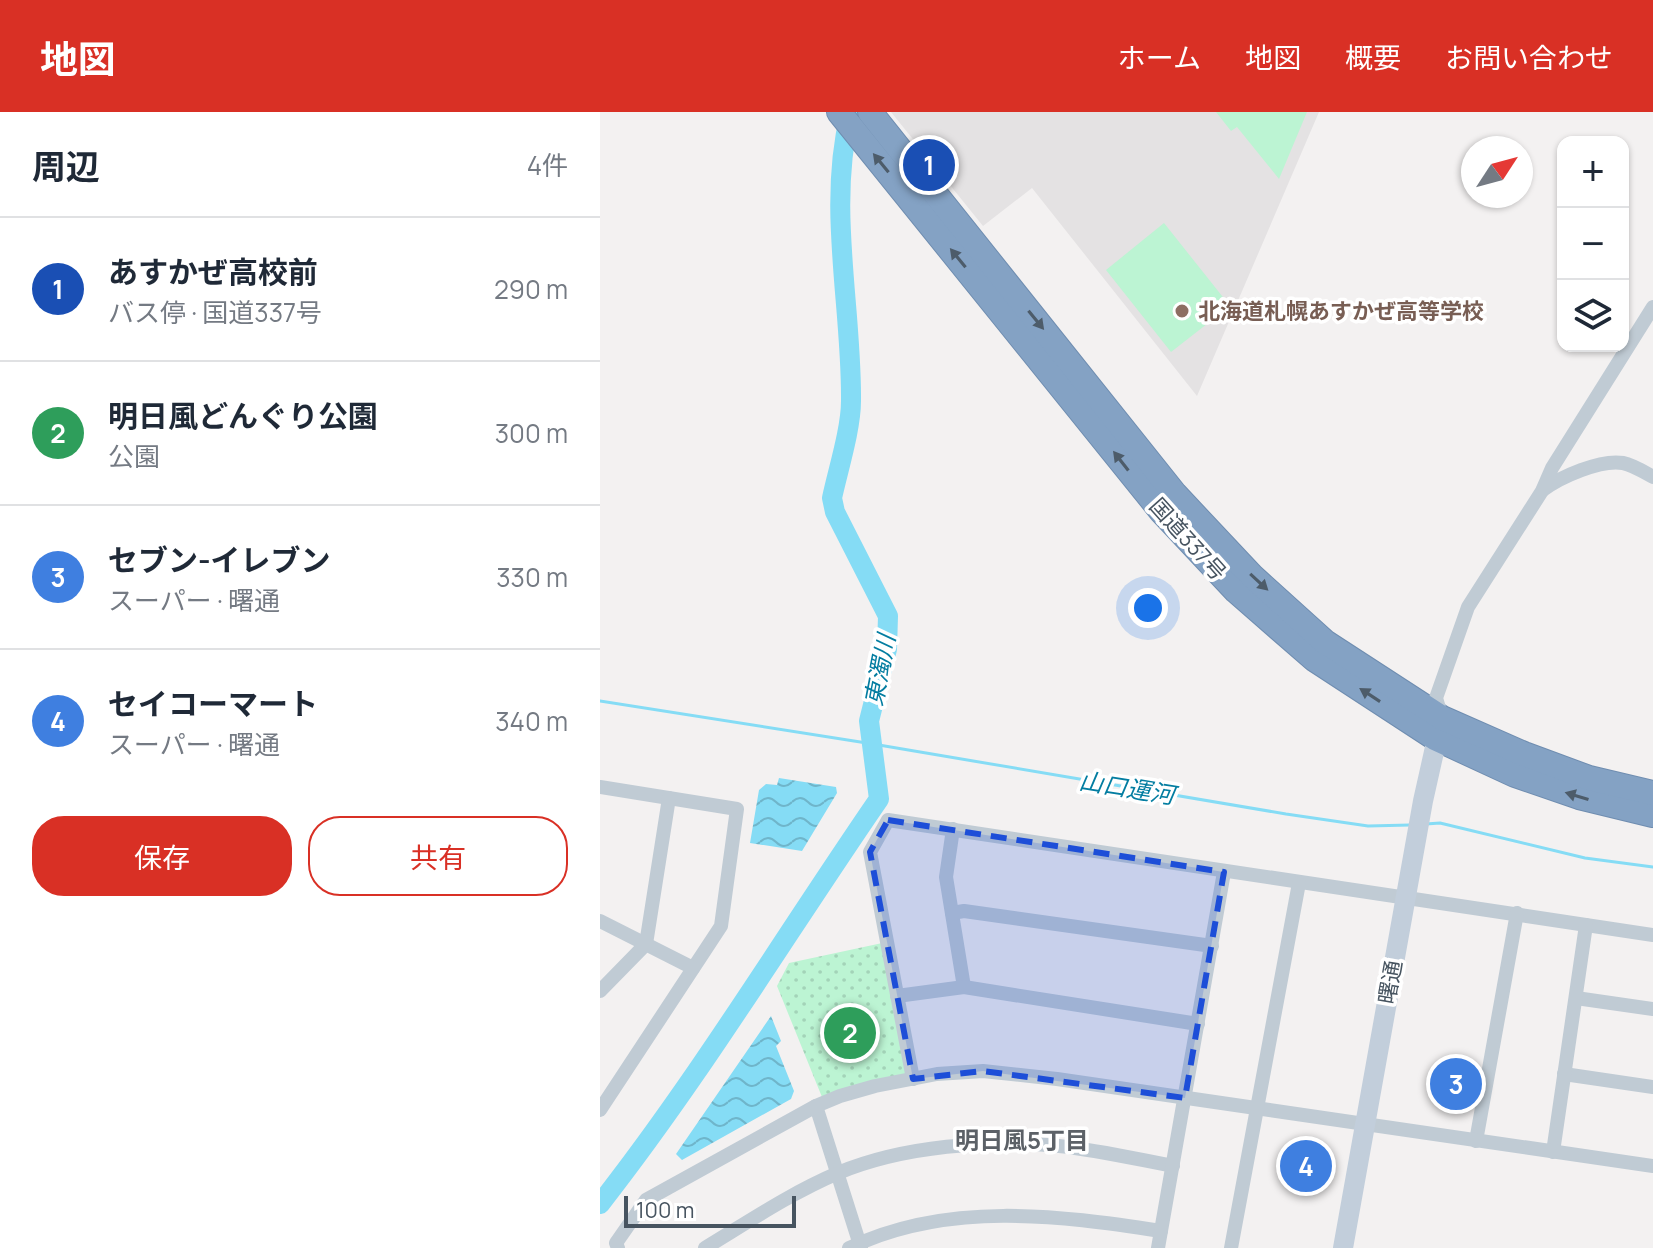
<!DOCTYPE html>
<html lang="ja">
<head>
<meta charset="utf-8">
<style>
	:root { --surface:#fff; --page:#f2f2f3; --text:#1f2937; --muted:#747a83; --line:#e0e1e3; --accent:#d93025 }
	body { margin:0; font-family:Manrope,"Noto Sans JP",sans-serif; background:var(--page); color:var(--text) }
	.controls { position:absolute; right:24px; top:24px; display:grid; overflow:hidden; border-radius:16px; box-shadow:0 2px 6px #0004 }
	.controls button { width:72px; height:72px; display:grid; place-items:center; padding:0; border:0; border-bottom:2px solid var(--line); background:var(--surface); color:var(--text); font:40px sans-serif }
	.compass { position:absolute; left:861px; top:24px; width:72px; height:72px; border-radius:50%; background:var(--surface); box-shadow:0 2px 6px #0004; rotate:54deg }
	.scale { position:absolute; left:24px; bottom:20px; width:172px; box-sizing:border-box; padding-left:8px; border:4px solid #475460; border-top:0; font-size:22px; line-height:28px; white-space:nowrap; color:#475460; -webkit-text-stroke:6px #fff; paint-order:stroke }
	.you { position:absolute; left:548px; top:496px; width:28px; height:28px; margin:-20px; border:6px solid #fff; border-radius:50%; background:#1a73e8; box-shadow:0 0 0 12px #1a73e833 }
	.badge { display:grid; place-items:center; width:52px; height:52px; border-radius:50%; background:var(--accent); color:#fff; font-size:26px; font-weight:700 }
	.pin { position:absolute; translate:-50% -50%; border:4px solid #fff; box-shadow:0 2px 8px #0006 }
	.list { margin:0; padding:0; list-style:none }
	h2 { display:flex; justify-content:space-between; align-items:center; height:104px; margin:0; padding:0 32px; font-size:34px }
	h2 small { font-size:26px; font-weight:400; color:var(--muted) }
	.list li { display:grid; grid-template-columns:52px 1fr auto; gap:24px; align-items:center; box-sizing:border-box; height:144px; padding:0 32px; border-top:2px solid var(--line) }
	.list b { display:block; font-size:30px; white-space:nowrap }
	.list p { margin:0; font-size:26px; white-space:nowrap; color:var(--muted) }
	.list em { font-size:26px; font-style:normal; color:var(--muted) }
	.actions { display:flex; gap:16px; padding:24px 32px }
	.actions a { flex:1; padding:18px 0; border:2px solid var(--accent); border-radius:32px; text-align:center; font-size:28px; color:var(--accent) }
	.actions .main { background:var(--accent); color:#fff }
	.icon { flex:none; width:44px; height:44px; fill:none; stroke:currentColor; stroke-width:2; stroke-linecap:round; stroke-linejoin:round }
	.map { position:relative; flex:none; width:1053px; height:1136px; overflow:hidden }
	header { display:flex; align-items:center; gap:48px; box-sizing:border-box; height:112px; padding:0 40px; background:var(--accent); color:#fff }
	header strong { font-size:38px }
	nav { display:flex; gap:44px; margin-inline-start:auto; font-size:28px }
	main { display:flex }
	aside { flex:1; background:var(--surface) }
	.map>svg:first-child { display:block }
	.education { fill:#e4e2e3 }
	.grass { fill:url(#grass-dots) }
	.pitch { fill:#bcf4d3 }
	.water { fill:url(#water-waves) }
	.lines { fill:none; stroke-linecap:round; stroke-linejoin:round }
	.stream { stroke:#85dcf5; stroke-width:3 }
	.river { stroke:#85dcf5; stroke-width:20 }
	.highway-casing { stroke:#6f8db0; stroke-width:26 }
	.street { stroke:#c0cbd4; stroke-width:14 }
	.secondary { stroke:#c2cedb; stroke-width:20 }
	.highway { stroke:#84a2c4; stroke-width:24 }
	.oneway { fill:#4d5c6a }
	.marked { fill:#1d4ed8; fill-opacity:0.2; stroke:#1d4ed8; stroke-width:6; stroke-dasharray:16 10; stroke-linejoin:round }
	.education-dot { fill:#8d6e63; stroke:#fff; stroke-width:3 }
	.labels { text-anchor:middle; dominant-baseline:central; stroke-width:7; stroke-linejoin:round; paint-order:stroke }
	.education-label { font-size:22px; font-weight:bold; fill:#785e54; stroke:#fff; text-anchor:start }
	.street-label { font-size:22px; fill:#475460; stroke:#fff }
	.water-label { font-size:24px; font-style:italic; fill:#037da1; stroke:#fff }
	.neighbourhood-label { font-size:24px; font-weight:bold; fill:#5c6167; stroke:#fff }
</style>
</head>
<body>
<header>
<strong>地図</strong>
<nav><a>ホーム</a><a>地図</a><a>概要</a><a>お問い合わせ</a></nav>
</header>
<main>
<aside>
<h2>周辺<small>4件</small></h2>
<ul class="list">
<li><span class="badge" style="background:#1a4fb4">1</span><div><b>あすかぜ高校前</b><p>バス停 · 国道337号</p></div><em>290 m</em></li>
<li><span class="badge" style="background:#2e9e5b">2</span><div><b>明日風どんぐり公園</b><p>公園</p></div><em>300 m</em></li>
<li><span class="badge" style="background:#3f7fe0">3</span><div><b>セブン-イレブン</b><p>スーパー · 曙通</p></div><em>330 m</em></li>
<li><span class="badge" style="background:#3f7fe0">4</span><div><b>セイコーマート</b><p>スーパー · 曙通</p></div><em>340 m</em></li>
</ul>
<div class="actions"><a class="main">保存</a><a>共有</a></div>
</aside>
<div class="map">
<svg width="1053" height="1136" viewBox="0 0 1053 1136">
	<defs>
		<pattern id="grass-dots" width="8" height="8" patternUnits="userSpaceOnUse" patternTransform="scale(2)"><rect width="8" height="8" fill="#bcf4d3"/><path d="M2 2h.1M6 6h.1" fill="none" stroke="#a3d3b8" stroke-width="1.8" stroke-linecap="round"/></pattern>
		<pattern id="water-waves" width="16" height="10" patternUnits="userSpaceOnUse" patternTransform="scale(2)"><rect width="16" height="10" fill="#85dcf5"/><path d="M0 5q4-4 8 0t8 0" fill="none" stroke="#6fb5ca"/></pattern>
	</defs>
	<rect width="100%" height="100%" fill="#f3f1f1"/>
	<path class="education" d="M291 0H719L597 284 432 76 383 114Z"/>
	<path class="grass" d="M287 830 313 967 224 990 177 874 189 851Z"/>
	<g class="pitch">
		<path d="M616 0H707L679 67 637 15 631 19Z"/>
		<path d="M564 111 630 194 571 240 506 158Z"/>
	</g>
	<g class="water">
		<path d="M179 666 236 675 237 681 202 739 150 731 159 678 166 672 177 673Z"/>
		<path d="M171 904 181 929 176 934 194 979 191 987 82 1048 76 1042Z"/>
	</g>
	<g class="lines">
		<g class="stream">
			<path d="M0 589 273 632 686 702 768 714 810 713"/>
			<path d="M826 712 840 711 985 746 1053 755"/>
		</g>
		<path class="river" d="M0 1092C101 963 186 822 279 687L269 609 287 537 288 504 235 400 232 386C238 358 251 317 251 289 252 194 227 96 250 2"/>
		<g class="highway-casing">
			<g id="highway">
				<path d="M239 0 561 399 636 479 714 547 835 626 915 663 979 685 1053 703"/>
				<path d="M270 0 575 382 652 464 725 530 842 606 924 642 989 666 1053 681"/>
			</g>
		</g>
		<g class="street">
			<path d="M943 378C960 365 1001 347 1023 351 1033 353 1044 360 1053 365"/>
			<path d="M842 606 836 586 868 495 942 379 952 356 1053 195"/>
			<path d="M0 675 137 697 121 814 0 998"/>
			<path d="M353 717 346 765 364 875"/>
			<path d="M352 801 364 799 612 834"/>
			<path d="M0 809 93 856"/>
			<path d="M0 879 46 832 69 686"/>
			<path d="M297 884 364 875 598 912"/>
			<path d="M976 886 1053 897"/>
			<path d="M964 962 1053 975"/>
			<path d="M313 967 270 740 288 708 1053 823"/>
			<path d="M216 994 261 1136"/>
			<path d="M876 1029 917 801"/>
			<path d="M953 1040 986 813"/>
			<path d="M18 1136 16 1131 46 1088 216 994 240 984 275 974 337 962 383 959 457 967 1053 1054"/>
			<path d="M105 1136C148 1110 191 1081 238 1061 302 1034 390 1027 459 1034 497 1038 536 1047 573 1054"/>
			<path d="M249 1136C347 1089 458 1103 561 1119"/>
			<path d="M558 1136 624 760"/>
			<path d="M631 1136 699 771"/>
		</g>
		<path class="secondary" d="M743 1136 823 689 840 613"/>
		<use href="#highway" class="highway"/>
	</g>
	<defs><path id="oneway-solid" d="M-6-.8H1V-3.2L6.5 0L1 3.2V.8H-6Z" transform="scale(2)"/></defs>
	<g class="oneway">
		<use href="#oneway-solid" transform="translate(281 51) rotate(-129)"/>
		<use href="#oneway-solid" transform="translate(358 146) rotate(-129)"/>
		<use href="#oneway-solid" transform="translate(436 208) rotate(51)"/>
		<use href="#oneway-solid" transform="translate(521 349) rotate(-128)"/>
		<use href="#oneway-solid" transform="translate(659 470) rotate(43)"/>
		<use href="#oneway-solid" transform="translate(770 583) rotate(-147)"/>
		<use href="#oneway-solid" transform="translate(977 684) rotate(-163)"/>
	</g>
	<path class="marked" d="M288 708 624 760 585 986 383 959 313 967 270 740Z"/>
	<circle class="education-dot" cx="582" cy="199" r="8"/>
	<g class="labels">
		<g class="education-label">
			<text x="598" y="199">北海道札幌あすかぜ高等学校</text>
		</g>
		<g class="street-label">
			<text transform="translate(588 427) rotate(48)">国道337号</text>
			<text transform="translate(790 870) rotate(-80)">曙通</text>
		</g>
		<g class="water-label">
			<text transform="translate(279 558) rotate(-79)">東濁川</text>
			<text transform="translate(527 675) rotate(9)">山口運河</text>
		</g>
		<g class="neighbourhood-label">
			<text x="422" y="1027">明日風5丁目</text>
		</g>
	</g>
</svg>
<div class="controls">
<button>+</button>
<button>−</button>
<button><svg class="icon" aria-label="layers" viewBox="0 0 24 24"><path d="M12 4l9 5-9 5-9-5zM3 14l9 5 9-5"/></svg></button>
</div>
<svg class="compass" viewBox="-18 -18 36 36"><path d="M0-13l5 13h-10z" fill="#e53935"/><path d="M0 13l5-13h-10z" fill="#747a83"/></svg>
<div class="scale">100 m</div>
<div class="you"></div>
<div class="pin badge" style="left:329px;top:53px;background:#1a4fb4">1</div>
<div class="pin badge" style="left:250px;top:921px;background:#2e9e5b">2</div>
<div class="pin badge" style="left:856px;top:972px;background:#3f7fe0">3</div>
<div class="pin badge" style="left:706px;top:1054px;background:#3f7fe0">4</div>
</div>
</main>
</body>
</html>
